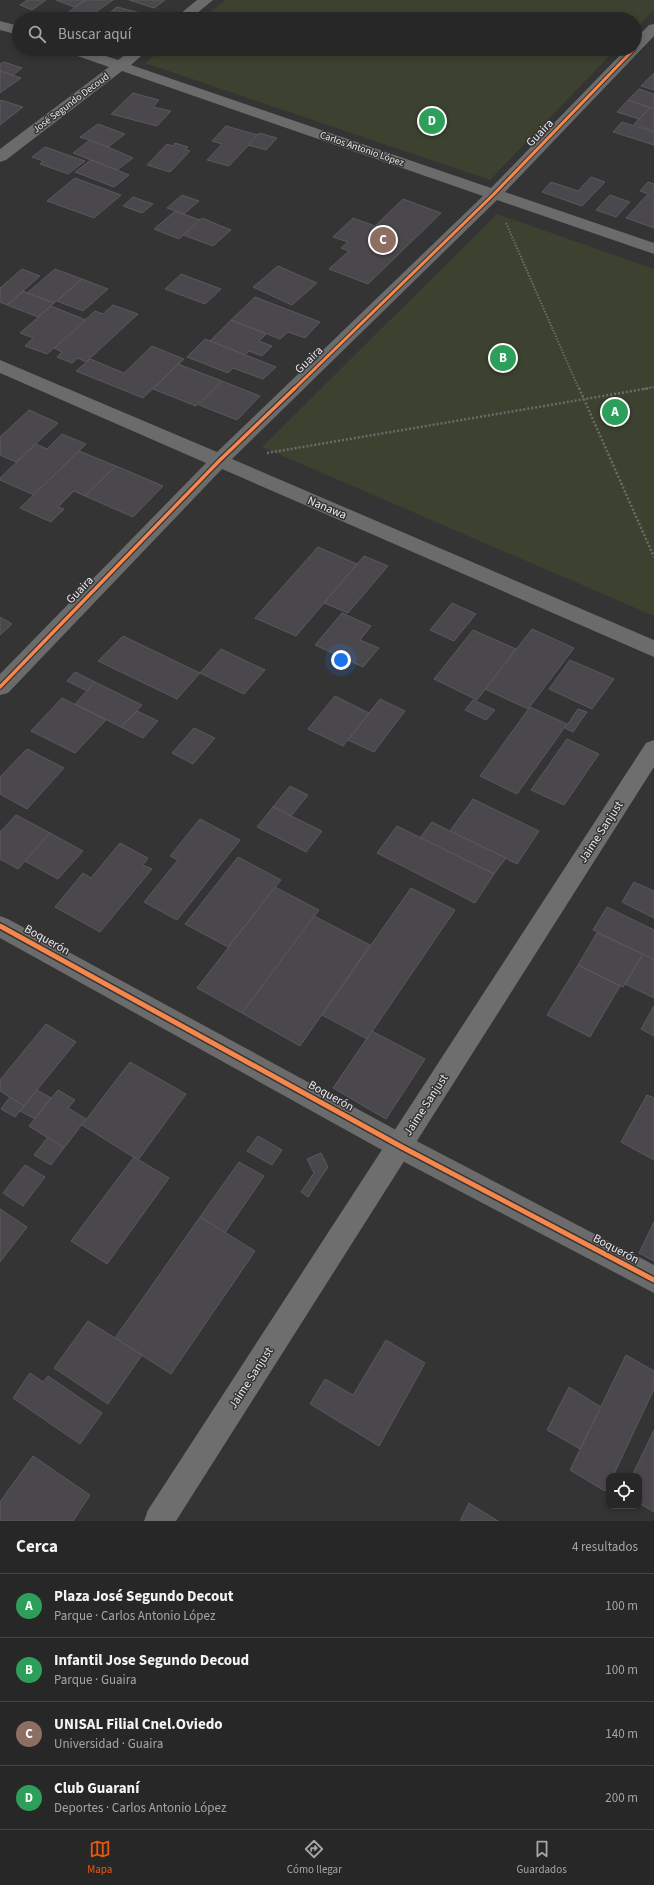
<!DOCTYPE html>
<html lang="es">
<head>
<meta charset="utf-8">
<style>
	:root { --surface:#272727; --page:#2f2f2f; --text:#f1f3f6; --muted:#a4a5a7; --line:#434444; --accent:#ea580c }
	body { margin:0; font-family:"Source Sans 3",sans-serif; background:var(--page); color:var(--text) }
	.controls { position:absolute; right:12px; bottom:12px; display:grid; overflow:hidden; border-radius:8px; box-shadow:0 2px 6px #0003 }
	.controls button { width:36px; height:36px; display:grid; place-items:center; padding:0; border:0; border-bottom:1px solid var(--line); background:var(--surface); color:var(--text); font:20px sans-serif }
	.you { position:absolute; left:341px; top:660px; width:14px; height:14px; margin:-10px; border:3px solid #fff; border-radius:50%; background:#1a73e8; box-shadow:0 0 0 6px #1a73e833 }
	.badge { display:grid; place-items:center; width:26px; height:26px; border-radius:50%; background:var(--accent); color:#fff; font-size:13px; font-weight:700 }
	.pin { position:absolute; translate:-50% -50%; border:2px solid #fff; box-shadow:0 1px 4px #0006 }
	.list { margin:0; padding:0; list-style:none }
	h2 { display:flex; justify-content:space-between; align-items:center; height:52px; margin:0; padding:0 16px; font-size:17px }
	h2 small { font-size:13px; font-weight:400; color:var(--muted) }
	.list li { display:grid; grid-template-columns:26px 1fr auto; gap:12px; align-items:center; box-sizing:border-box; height:64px; padding:0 16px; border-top:1px solid var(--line) }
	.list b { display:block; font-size:15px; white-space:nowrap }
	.list p { margin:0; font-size:13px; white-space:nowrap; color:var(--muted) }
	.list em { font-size:13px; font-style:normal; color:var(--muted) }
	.icon { flex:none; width:22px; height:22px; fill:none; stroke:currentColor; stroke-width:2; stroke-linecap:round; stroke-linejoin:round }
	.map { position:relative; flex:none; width:654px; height:1521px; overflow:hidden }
	.search { position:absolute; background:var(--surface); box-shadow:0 2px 6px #0003; left:12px; right:12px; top:12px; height:44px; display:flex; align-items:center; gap:10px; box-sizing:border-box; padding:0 14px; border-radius:22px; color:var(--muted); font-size:15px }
	.sheet { height:308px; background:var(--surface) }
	nav { display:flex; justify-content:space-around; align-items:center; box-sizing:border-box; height:56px; border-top:1px solid var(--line); background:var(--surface); font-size:11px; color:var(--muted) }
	nav a { display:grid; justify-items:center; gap:2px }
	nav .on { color:var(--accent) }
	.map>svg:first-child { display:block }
	.green { fill:#3c422f }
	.building { fill:#4b484d; stroke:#5a595a }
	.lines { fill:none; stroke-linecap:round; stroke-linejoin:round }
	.path-far1 { stroke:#6b6b6b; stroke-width:2; stroke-dasharray:1.5 1.5; stroke-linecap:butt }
	.path { stroke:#6b6b6b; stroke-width:2.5; stroke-dasharray:2 2; stroke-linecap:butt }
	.street { fill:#6b6b6b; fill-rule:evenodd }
	.secondary { fill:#6e6e6e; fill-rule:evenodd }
	.cycleway-far2-casing { stroke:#353335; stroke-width:5 }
	.cycleway-far1-casing { stroke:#353335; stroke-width:6 }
	.cycleway-casing { stroke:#353335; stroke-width:8 }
	.cycleway-far2 { stroke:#f5874c; stroke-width:3 }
	.cycleway-far1 { stroke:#f5874c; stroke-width:3.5 }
	.cycleway { stroke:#f5874c; stroke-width:5 }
	.labels { text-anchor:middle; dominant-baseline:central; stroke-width:3; stroke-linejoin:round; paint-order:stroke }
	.far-street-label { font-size:10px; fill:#ebeaeb; stroke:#353335 }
	.street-label { font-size:12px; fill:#ebeaeb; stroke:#353335 }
</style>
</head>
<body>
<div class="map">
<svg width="654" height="1521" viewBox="0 0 654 1521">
	<rect width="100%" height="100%" fill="#343434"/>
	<g class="green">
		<path d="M226 0H654V10L635 29V19H201Z"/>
		<path d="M163 49H616L490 180 145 63Z"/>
		<path d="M497 214 654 269V616L262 447Z"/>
	</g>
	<g class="building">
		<path d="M27 0H46L32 10 20 5Z"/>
		<path d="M56 0H85L74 7Z"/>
		<path d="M86 0H113L86 19H75L64 15Z"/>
		<path d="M129 0H165L154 8Z"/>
		<path d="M117 7 144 14 139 19H102Z"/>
		<path d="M97 12 106 14 100 19H86Z"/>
		<path d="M4 62 22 68 13 75 0 71V64Z"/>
		<path d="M0 71 21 78 0 93Z"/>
		<path d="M654 73V90L641 86Z"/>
		<path d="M639 89 654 94V109L628 100Z"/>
		<path d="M133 93 159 100 153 107 171 111 157 126 111 114Z"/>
		<path d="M1 100 23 107 0 125V101Z"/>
		<path d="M628 100 650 108 639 119 617 112Z"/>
		<path d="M650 108 654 109V131L634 124Z"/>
		<path d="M622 122 654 132V145L613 132Z"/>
		<path d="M98 124 125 134 108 147 80 137Z"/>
		<path d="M226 126 258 135 229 166 207 160 222 144 212 141Z"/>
		<path d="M259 133 277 138 266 150 248 145Z"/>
		<path d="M90 140 108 147 133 158 117 170 73 153Z"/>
		<path d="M175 143 188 147 185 149 190 151 170 172 147 165 167 144 173 146Z"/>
		<path d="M45 147 85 161 68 174 40 164 43 161 32 157Z"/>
		<path d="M91 160 117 170 129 175 114 187 75 172Z"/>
		<path d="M591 177 605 182 582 206 542 192 551 182 578 191Z"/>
		<path d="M75 178 121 195 94 218 47 201Z"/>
		<path d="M648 182 654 184V196L640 191Z"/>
		<path d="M182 195 199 201 184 214 167 208Z"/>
		<path d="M610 195 630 202 616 217 596 210Z"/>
		<path d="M647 195 654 198V228L626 218Z"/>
		<path d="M133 197 153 204 142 213 123 206Z"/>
		<path d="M403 199 441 213 368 284 329 269 349 251 341 248 348 242 333 237 353 218 375 226Z"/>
		<path d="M175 211 200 220 179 239 154 229Z"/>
		<path d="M202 218 231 230 213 246 183 235Z"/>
		<path d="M278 266 317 283 292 305 253 287Z"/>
		<path d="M22 269 40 276 7 305 0 302V288Z"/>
		<path d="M55 269 82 279 54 303 27 293Z"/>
		<path d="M181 274 221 289 205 304 165 289Z"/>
		<path d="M82 279 108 289 83 311 57 301Z"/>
		<path d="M24 291 27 293 54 303 38 317 7 305Z"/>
		<path d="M255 297 320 322 305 338 288 332 280 339 231 320Z"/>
		<path d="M113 305 138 314 86 362 78 358 72 363 57 357 62 352 54 348 95 311 103 314Z"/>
		<path d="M51 306 86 320 47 354 25 346 33 338 20 333Z"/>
		<path d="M231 320 266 334 259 341 272 346 262 356 249 351 245 355 210 341Z"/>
		<path d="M205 339 210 341 276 367 263 379 233 368 228 373 187 357Z"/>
		<path d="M152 346 184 359 143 398 76 371 90 359 124 373Z"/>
		<path d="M178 364 222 381 196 406 153 389Z"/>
		<path d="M222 381 260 396 237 420 199 405Z"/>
		<path d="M29 410 58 423 16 462 0 455V437Z"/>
		<path d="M62 434 86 444 34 495 0 480V478L36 444 47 449Z"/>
		<path d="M79 451 116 466 85 496 74 491 58 507 64 509 51 522 20 508Z"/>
		<path d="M116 466 163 486 133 517 85 496Z"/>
		<path d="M318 547 357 564 296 636 255 618Z"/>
		<path d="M364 556 388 566 348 613 324 603Z"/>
		<path d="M452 603 476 614 454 641 430 630Z"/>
		<path d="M342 613 371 626 360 640 379 648 363 667 315 645Z"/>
		<path d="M0 617 12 624 0 635Z"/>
		<path d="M532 629 574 648 528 709 485 689Z"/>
		<path d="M473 630 516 649 477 700 434 679Z"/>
		<path d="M123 636 200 673 177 699 98 661Z"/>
		<path d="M221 649 265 670 244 694 200 673Z"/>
		<path d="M570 660 614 679 592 709 549 689Z"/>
		<path d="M75 672 95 682 87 691 67 681Z"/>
		<path d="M95 682 142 705 121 727 75 704Z"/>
		<path d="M335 696 369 713 343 746 308 729Z"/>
		<path d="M62 698 106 720 75 753 31 731Z"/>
		<path d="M380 699 405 711 374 752 348 740Z"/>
		<path d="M473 700 495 710 486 720 465 710Z"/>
		<path d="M530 707 567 724 517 794 480 776Z"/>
		<path d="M578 709 587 712 573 732 565 728Z"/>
		<path d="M137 711 158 721 143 738 121 727Z"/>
		<path d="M194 728 215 738 193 764 172 753Z"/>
		<path d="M567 739 599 754 564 805 531 790Z"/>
		<path d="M27 749 64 768 27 809 0 794V777Z"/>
		<path d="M290 786 308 795 291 816 273 807Z"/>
		<path d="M473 799 539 831 517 864 450 831Z"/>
		<path d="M273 807 322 831 306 852 257 827Z"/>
		<path d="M16 815 50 833 18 869 0 859V832Z"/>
		<path d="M200 819 240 840 177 920 144 902 178 860 170 856Z"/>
		<path d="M432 822 450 831 506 858 494 874 420 838Z"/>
		<path d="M397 826 494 874 475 903 377 853Z"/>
		<path d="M50 833 83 851 58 879 25 861Z"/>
		<path d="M120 843 148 858 143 865 152 869 100 932 55 907 83 873 91 878Z"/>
		<path d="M238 857 281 880 228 947 185 924Z"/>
		<path d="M634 882 654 891V918L622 902Z"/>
		<path d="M275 887 319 910 242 1013 197 988Z"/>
		<path d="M411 888 455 910 367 1039 322 1015Z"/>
		<path d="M607 907 654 930V960L593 930Z"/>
		<path d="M314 916 370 945 300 1046 242 1013Z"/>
		<path d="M597 933 643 954 623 987 578 965Z"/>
		<path d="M643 954 654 960V998L625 984Z"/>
		<path d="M578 965 620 986 590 1037 547 1015Z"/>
		<path d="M654 1006V1036L641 1029Z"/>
		<path d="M46 1024 76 1042 24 1106 0 1091V1080Z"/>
		<path d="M372 1031 425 1059 386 1119 333 1088Z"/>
		<path d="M130 1062 186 1094 138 1160 82 1125Z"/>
		<path d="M37 1090 51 1098 35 1119 20 1111Z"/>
		<path d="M58 1090 75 1100 68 1108 86 1119 64 1148 29 1126Z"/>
		<path d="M647 1095 654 1098V1160L621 1142Z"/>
		<path d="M10 1097 24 1106 15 1117 1 1109Z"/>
		<path d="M258 1136 282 1150 272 1165 247 1151Z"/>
		<path d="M48 1137 64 1148 51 1165 34 1155Z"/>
		<path d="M321 1153 328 1167 308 1197 301 1192 314 1173 307 1159Z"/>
		<path d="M134 1157 169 1178 107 1264 71 1241Z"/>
		<path d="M239 1162 264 1176 225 1233 200 1217Z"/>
		<path d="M25 1165 45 1177 23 1206 3 1193Z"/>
		<path d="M0 1209 27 1227 0 1262Z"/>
		<path d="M200 1217 255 1251 171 1374 115 1338Z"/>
		<path d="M654 1222V1261L639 1253Z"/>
		<path d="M88 1321 142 1355 108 1404 54 1368Z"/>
		<path d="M386 1340 425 1363 379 1446 310 1404 325 1379 353 1395Z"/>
		<path d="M626 1355 654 1371V1389L613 1476H609V1483L605 1491 570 1470Z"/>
		<path d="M30 1373 43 1382 48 1376 102 1413 80 1444 13 1398Z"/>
		<path d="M569 1387 601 1407 580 1449 547 1430Z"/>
		<path d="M654 1430V1512L639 1503V1476H632Z"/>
		<path d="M33 1456 90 1495 73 1521H0V1502Z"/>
		<path d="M469 1503 498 1521H460Z"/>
	</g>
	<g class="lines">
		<g class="path-far1">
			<path d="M506 223 579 389"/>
			<path d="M644 389 654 387"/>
		</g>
		<g class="path">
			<path d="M579 388 654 557"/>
			<path d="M267 453 650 388"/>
		</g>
		<g class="street">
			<path d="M197 0H213L190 19H174Z"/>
			<path d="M0 21 19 26V35L0 30Z"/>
			<path d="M654 24V36L505 192 654 243V254L497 200 232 459 654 640V657L222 469 8 693 0 695V674L206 463 0 373V360L217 452 483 196 122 71 6 160 0 162V149L109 67 66 52 64 49H85L118 60 133 49H149L131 65 491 188 626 49H635V39L649 25Z"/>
			<path d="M0 916 8 919 409 1137 654 1265V1293L391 1155 0 938Z"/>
		</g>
		<path class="secondary" d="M654 740V767L176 1521H144L148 1510 646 743Z"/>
		<g class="cycleway-far2-casing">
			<path id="cycleway-far2" d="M294 389 494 194 634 49"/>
		</g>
		<g class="cycleway-far1-casing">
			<path id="cycleway-far1" d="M0 687 219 461 295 388"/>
		</g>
		<g class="cycleway-casing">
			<path id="cycleway" d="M0 926 400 1146 654 1280"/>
		</g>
		<use href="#cycleway-far2" class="cycleway-far2"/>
		<use href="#cycleway-far1" class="cycleway-far1"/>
		<use href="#cycleway" class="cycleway"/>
	</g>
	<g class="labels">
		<g class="far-street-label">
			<text transform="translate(71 103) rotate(-37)">José Segundo Decoud</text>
			<text transform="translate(362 149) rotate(19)">Carlos Antonio López</text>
		</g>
		<g class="street-label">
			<text transform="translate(540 133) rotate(-46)">Guaira</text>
			<text transform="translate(309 360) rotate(-44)">Guaira</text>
			<text transform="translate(327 508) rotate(23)">Nanawa</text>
			<text transform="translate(80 590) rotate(-46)">Guaira</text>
			<text transform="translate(601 832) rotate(-57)">Jaime Sanjust</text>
			<text transform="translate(47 940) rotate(29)">Boquerón</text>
			<text transform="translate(331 1096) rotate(29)">Boquerón</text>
			<text transform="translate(426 1105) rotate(-57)">Jaime Sanjust</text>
			<text transform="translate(616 1249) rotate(28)">Boquerón</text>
			<text transform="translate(251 1378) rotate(-57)">Jaime Sanjust</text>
		</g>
	</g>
</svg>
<div class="controls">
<button><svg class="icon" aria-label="locate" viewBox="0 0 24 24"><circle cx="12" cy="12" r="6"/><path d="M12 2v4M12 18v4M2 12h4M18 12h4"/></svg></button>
</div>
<div class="you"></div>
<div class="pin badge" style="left:615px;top:412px;background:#2e9e5b">A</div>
<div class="pin badge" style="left:503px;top:358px;background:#2e9e5b">B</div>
<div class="pin badge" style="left:383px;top:240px;background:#8d6e63">C</div>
<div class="pin badge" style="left:432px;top:121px;background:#2e9e5b">D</div>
<div class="search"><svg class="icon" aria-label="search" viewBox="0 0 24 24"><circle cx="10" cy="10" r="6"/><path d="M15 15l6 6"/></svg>Buscar aquí</div>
</div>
<section class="sheet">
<h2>Cerca<small>4 resultados</small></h2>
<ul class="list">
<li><span class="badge" style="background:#2e9e5b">A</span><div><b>Plaza José Segundo Decout</b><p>Parque · Carlos Antonio López</p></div><em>100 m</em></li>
<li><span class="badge" style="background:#2e9e5b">B</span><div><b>Infantil Jose Segundo Decoud</b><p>Parque · Guaira</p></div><em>100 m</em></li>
<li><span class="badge" style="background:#8d6e63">C</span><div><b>UNISAL Filial Cnel.Oviedo</b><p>Universidad · Guaira</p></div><em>140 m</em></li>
<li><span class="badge" style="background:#2e9e5b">D</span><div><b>Club Guaraní</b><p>Deportes · Carlos Antonio López</p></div><em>200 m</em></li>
</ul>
</section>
<nav>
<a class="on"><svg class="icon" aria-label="map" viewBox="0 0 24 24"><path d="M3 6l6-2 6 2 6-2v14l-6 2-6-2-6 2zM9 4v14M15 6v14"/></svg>Mapa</a>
<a><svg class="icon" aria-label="directions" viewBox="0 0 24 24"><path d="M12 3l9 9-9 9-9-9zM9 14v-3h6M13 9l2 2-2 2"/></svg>Cómo llegar</a>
<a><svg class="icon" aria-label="saved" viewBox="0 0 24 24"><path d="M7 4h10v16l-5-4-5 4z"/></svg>Guardados</a>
</nav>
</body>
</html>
